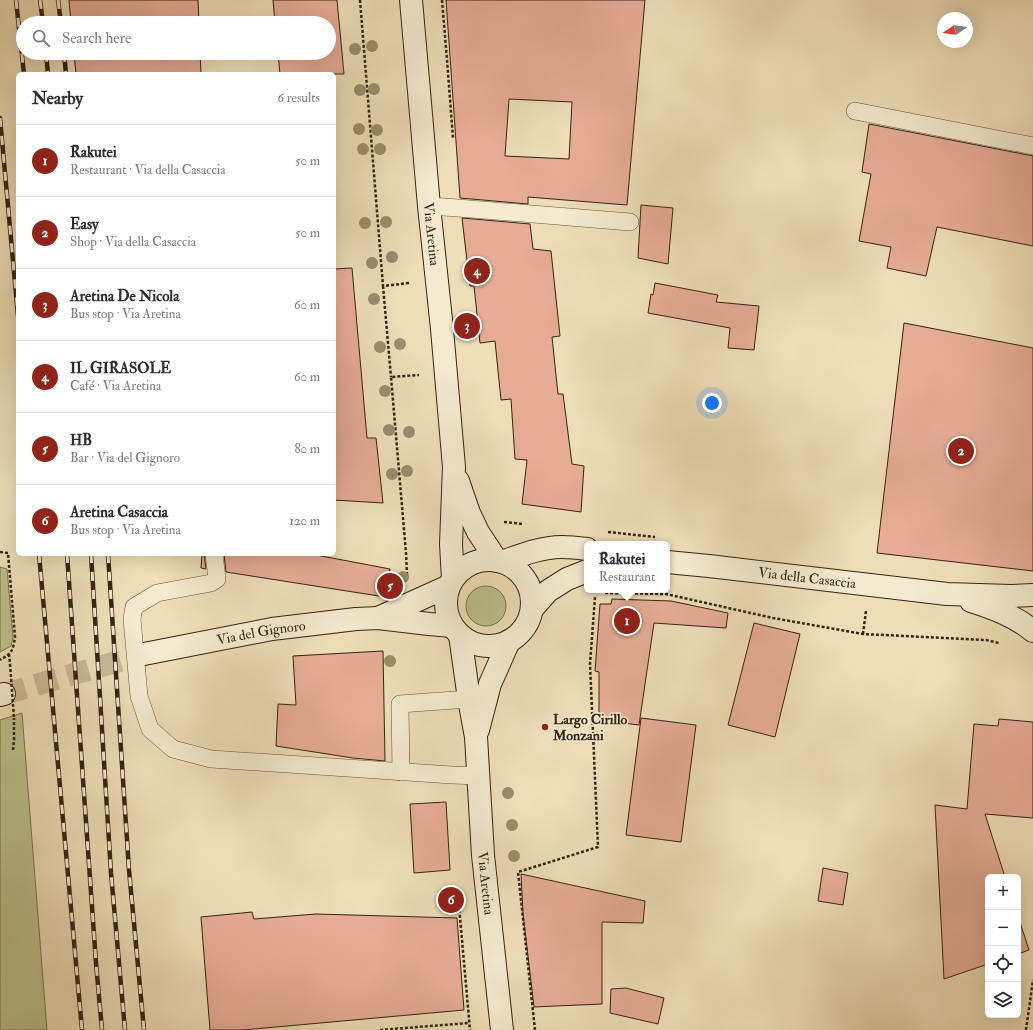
<!DOCTYPE html>
<html lang="en">
<head>
<meta charset="utf-8">
<style>
	:root { --surface:#fff; --page:#f7f7f7; --text:#2b2b33; --muted:#7c7c81; --line:#e1e1e2; --accent:#8f2418 }
	body { margin:0; font-family:"IM FELL Double Pica",serif; background:var(--page); color:var(--text) }
	.controls { position:absolute; right:12px; bottom:12px; display:grid; overflow:hidden; border-radius:6px; box-shadow:0 4px 16px #0002 }
	.controls button { width:36px; height:36px; display:grid; place-items:center; padding:0; border:0; border-bottom:1px solid var(--line); background:var(--surface); color:var(--text); font:20px sans-serif }
	.compass { position:absolute; left:937px; top:12px; width:36px; height:36px; border-radius:50%; background:var(--surface); box-shadow:0 4px 16px #0002; rotate:257deg }
	.you { position:absolute; left:712px; top:403px; width:14px; height:14px; margin:-10px; border:3px solid #fff; border-radius:50%; background:#1a73e8; box-shadow:0 0 0 6px #1a73e833 }
	.badge { display:grid; place-items:center; width:26px; height:26px; border-radius:50%; background:var(--accent); color:#fff; font-size:13px; font-weight:700 }
	.pin { position:absolute; translate:-50% -50%; border:2px solid #fff; box-shadow:0 1px 4px #0006 }
	.popup { position:absolute; left:584px; top:541px; width:86px; height:52px; box-sizing:border-box; display:grid; place-content:center; border-radius:6px; background:var(--surface); filter:drop-shadow(0 1px 3px #0005); font-size:13px; white-space:nowrap; color:var(--muted) }
	.popup b { font-size:15px; color:var(--text) }
	.popup::after { content:''; position:absolute; left:50%; top:100%; margin-left:-8px; border:8px solid transparent; border-top-color:var(--surface) }
	.list { margin:0; padding:0; list-style:none }
	h2 { display:flex; justify-content:space-between; align-items:center; height:52px; margin:0; padding:0 16px; font-size:17px }
	h2 small { font-size:13px; font-weight:400; color:var(--muted) }
	.list li { display:grid; grid-template-columns:26px 1fr auto; gap:12px; align-items:center; box-sizing:border-box; height:72px; padding:0 16px; border-top:1px solid var(--line) }
	.list b { display:block; font-size:15px; white-space:nowrap }
	.list p { margin:0; font-size:13px; white-space:nowrap; color:var(--muted) }
	.list em { font-size:13px; font-style:normal; color:var(--muted) }
	.icon { flex:none; width:22px; height:22px; fill:none; stroke:currentColor; stroke-width:2; stroke-linecap:round; stroke-linejoin:round }
	.map { position:relative; flex:none; width:1033px; height:1030px; overflow:hidden }
	.search { position:absolute; background:var(--surface); box-shadow:0 4px 16px #0002; left:16px; top:16px; width:320px; height:44px; display:flex; align-items:center; gap:10px; box-sizing:border-box; padding:0 14px; border-radius:22px; color:var(--muted); font-size:15px }
	.panel { position:absolute; background:var(--surface); box-shadow:0 4px 16px #0002; left:16px; top:72px; width:320px; height:484px; border-radius:6px }
	.map>svg:first-child { display:block }
	.green { fill:#bbc08c; stroke:#78724f }
	.building { fill:#e7ac96; stroke:#352412; fill-rule:evenodd }
	.lines { fill:none; stroke-linecap:round; stroke-linejoin:round }
	.secondary-tunnel { stroke:#c9b996; stroke-width:22; stroke-dasharray:22 11; stroke-linecap:butt }
	.lane-casing { stroke:#63523b; stroke-width:18 }
	.secondary-casing { stroke:#352412; stroke-width:24 }
	.path { stroke:#352412; stroke-width:2.5; stroke-dasharray:3 2; stroke-linecap:butt }
	.lane { stroke:#f4ead0; stroke-width:17 }
	.secondary { stroke:#f4ead0; stroke-width:22 }
	.rail-casing { stroke:#352412; stroke-width:4.5 }
	.rail { stroke:#f4ead0; stroke-width:3; stroke-dasharray:9; stroke-linecap:butt }
	.path-bridge { stroke:#352412; stroke-width:2.5; stroke-dasharray:3 2; stroke-linecap:butt }
	.tree { fill:#9a8d6d }
	.poi-dot { fill:#8f2418; stroke:#f4ead0; stroke-width:1.5 }
	.labels { text-anchor:middle; dominant-baseline:central; stroke-width:3; stroke-linejoin:round; paint-order:stroke }
	.street-label { font-size:14px; fill:#352412; stroke:#f4ead0 }
	.poi-label { font-size:14px; font-weight:bold; fill:#352412; stroke:#f4ead0; text-anchor:start }
</style>
</head>
<body>
<div class="map">
<svg width="1033" height="1030" viewBox="0 0 1033 1030">
	<rect width="100%" height="100%" fill="#eedeb7"/>
	<filter id="stains"><feTurbulence type="fractalNoise" baseFrequency=".005" numOctaves="4"/><feColorMatrix values="0 0 0 0 .2 0 0 0 0 .09 0 0 0 0 .02 0 0 0 .5 -.17"/></filter>
	<radialGradient id="worn" r=".72"><stop offset=".6" stop-color="#630" stop-opacity="0"/><stop offset="1" stop-color="#630" stop-opacity=".3"/></radialGradient>
	<g class="green">
		<path d="M0 567 7 569 13 637 11 646 0 652Z"/>
		<circle cx="486" cy="606" r="20"/>
		<path d="M22 713 47 1030H0V720Z"/>
	</g>
	<g class="building">
		<path d="M69 0H198L199 23H71Z"/>
		<path d="M273 0H337L344 74H280L278 53H329V23H275Z"/>
		<path d="M446 0H645L627 205 528 197V204L460 198ZM509 99 572 102 569 159 505 156Z"/>
		<path d="M74 53H200L201 74H76Z"/>
		<path d="M869 124 1033 156V246L937 227 926 276 887 268 891 247 859 241 871 174 862 172Z"/>
		<path d="M641 205 673 208 668 264 638 258Z"/>
		<path d="M462 218 530 224 533 249 551 251 560 336 552 337 558 394H563L572 464 584 466 581 512 522 504 527 460 515 459 511 399 501 400 495 341 480 343 474 286H470Z"/>
		<path d="M352 268 367 438H376L383 503 334 500V269Z"/>
		<path d="M655 283 718 295 716 302 759 306 754 350 728 348 730 328 648 313 651 294 653 295Z"/>
		<path d="M904 323 1033 348V571L877 553Z"/>
		<path d="M202 554H204L206 569 201 568Z"/>
		<path d="M224 554H311L390 569 385 597 226 572Z"/>
		<path d="M612 599 671 601 728 613 726 628 654 623 639 725 599 720V672L595 671 600 604H611Z"/>
		<path d="M754 623 800 634 775 737 728 725Z"/>
		<path d="M383 651 385 761 353 758 276 746 278 704 296 705 293 656Z"/>
		<path d="M641 718 696 725 681 842 626 835Z"/>
		<path d="M999 719 1033 722V818L985 814 1005 877H988V964L944 979 935 805 967 809 974 724 998 726Z"/>
		<path d="M446 802 450 870 414 873 410 804Z"/>
		<path d="M823 868 848 873 843 905 818 901Z"/>
		<path d="M521 874 645 901 643 923 602 922V1004L534 1007 523 914Z"/>
		<path d="M252 912 254 919 316 914 457 918 464 1010 243 1030H210L201 917Z"/>
		<path d="M1018 916 1029 950 1018 954Z"/>
		<path d="M626 988 664 998 658 1024 610 1013 611 989Z"/>
	</g>
	<g class="lines">
		<path class="secondary-tunnel" d="M4 694 144 654"/>
		<g class="lane-casing">
			<g id="lane">
				<path d="M855 111 1033 146"/>
				<path d="M429 206 458 208 630 222"/>
				<path d="M214 554 217 579 211 583 157 593 134 607 132 619 139 696 150 729 173 749 211 759 452 775 478 776"/>
				<path d="M401 772 400 704 469 699"/>
			</g>
		</g>
		<g class="secondary-casing">
			<g id="secondary">
				<path id="s1" d="M411 0 429 206 442 329 454 467 451 544 453 579"/>
				<path d="M458 481 469 513 478 532 497 561"/>
				<circle cx="489" cy="603" r="43"/>
				<path d="M502 562C521 555 541 547 562 547 571 547 579 548 587 549"/>
				<path id="s2" d="M667 562 709 566 947 594 1011 596 1033 595"/>
				<path d="M971 601C993 608 1015 616 1033 631"/>
				<path d="M532 609 548 591 567 579 587 571"/>
				<path d="M378 618 449 586"/>
				<path id="s3" d="M460 635 469 699 476 737 483 855 502 1030"/>
				<path id="s4" d="M144 654 272 629 356 619 378 618 429 624 452 626"/>
				<path d="M0 695 4 694"/>
				<path d="M478 730 490 684 509 641"/>
			</g>
		</g>
		<g class="path">
			<path d="M360 0 383 286 409 283"/>
			<path d="M442 0 447 60 453 138"/>
			<path d="M383 286 391 377"/>
			<path d="M504 522 523 524"/>
			<path d="M608 532 655 537"/>
			<path d="M0 552 8 553 15 637C13 651 12 653 0 660"/>
			<path d="M407 575 406 553 391 377 419 375"/>
			<path d="M605 593 666 594 773 618 863 634 986 640 999 643"/>
			<path d="M863 634 866 611"/>
			<path d="M9 654 10 664"/>
			<path d="M13 750 14 740V718"/>
			<path d="M458 895 470 1030"/>
			<path d="M380 1030 469 1023"/>
			<path d="M535 1030 518 872 598 847 590 664 595 597"/>
			<path d="M1026 1030 1033 980"/>
		</g>
		<use href="#lane" class="lane"/>
		<use href="#secondary" class="secondary"/>
		<g class="rail-casing">
			<g id="rail">
				<path d="M16 0 24 74"/>
				<path d="M40 0 43 23"/>
				<path d="M58 0 61 23"/>
				<path d="M46 53 48 74"/>
				<path d="M64 53 66 74"/>
				<path d="M0 118 18 316"/>
				<path d="M39 554 82 1030"/>
				<path d="M67 554 96 963 102 1030"/>
				<path d="M91 554 111 873 125 1030"/>
				<path d="M108 554 129 870 144 1030"/>
			</g>
		</g>
		<use href="#rail" class="rail"/>
		<path class="path-bridge" d="M10 664 14 718"/>
	</g>
	<g class="tree">
		<circle cx="372" cy="46" r="6"/>
		<circle cx="355" cy="49" r="6"/>
		<circle cx="374" cy="89" r="6"/>
		<circle cx="360" cy="90" r="6"/>
		<circle cx="359" cy="129" r="6"/>
		<circle cx="377" cy="130" r="6"/>
		<circle cx="363" cy="149" r="6"/>
		<circle cx="380" cy="149" r="6"/>
		<circle cx="386" cy="222" r="6"/>
		<circle cx="365" cy="223" r="6"/>
		<circle cx="392" cy="257" r="6"/>
		<circle cx="372" cy="263" r="6"/>
		<circle cx="374" cy="299" r="6"/>
		<circle cx="400" cy="344" r="6"/>
		<circle cx="380" cy="347" r="6"/>
		<circle cx="385" cy="391" r="6"/>
		<circle cx="389" cy="430" r="6"/>
		<circle cx="409" cy="432" r="6"/>
		<circle cx="407" cy="471" r="6"/>
		<circle cx="392" cy="474" r="6"/>
		<circle cx="403" cy="577" r="6"/>
		<circle cx="390" cy="661" r="6"/>
		<circle cx="508" cy="793" r="6"/>
		<circle cx="512" cy="825" r="6"/>
		<circle cx="514" cy="856" r="6"/>
	</g>
	<circle class="poi-dot" cx="545" cy="727" r="4"/>
	<g class="labels">
		<g class="street-label">
			<text stroke="none"><textPath href="#s1" startOffset="235">Via Aretina</textPath></text>
			<text stroke="none"><textPath href="#s2" startOffset="141">Via della Casaccia</textPath></text>
			<text stroke="none"><textPath href="#s4" startOffset="119">Via del Gignoro</textPath></text>
			<text stroke="none"><textPath href="#s3" startOffset="250">Via Aretina</textPath></text>
		</g>
		<g class="poi-label">
			<text x="553" y="719">Largo Cirillo<tspan x="553" dy="16">Monzani</tspan></text>
		</g>
	</g>
	<rect width="100%" height="100%" filter="url(#stains)"/>
	<rect width="100%" height="100%" fill="url(#worn)"/>
</svg>
<div class="controls">
<button>+</button>
<button>−</button>
<button><svg class="icon" aria-label="locate" viewBox="0 0 24 24"><circle cx="12" cy="12" r="6"/><path d="M12 2v4M12 18v4M2 12h4M18 12h4"/></svg></button>
<button><svg class="icon" aria-label="layers" viewBox="0 0 24 24"><path d="M12 4l9 5-9 5-9-5zM3 14l9 5 9-5"/></svg></button>
</div>
<svg class="compass" viewBox="-18 -18 36 36"><path d="M0-13l5 13h-10z" fill="#e53935"/><path d="M0 13l5-13h-10z" fill="#7c7c81"/></svg>
<div class="you"></div>
<div class="pin badge" style="left:627px;top:621px">1</div>
<div class="popup"><b>Rakutei</b>Restaurant</div>
<div class="pin badge" style="left:961px;top:451px">2</div>
<div class="pin badge" style="left:467px;top:326px">3</div>
<div class="pin badge" style="left:477px;top:271px">4</div>
<div class="pin badge" style="left:390px;top:586px">5</div>
<div class="pin badge" style="left:451px;top:900px">6</div>
<div class="search"><svg class="icon" aria-label="search" viewBox="0 0 24 24"><circle cx="10" cy="10" r="6"/><path d="M15 15l6 6"/></svg>Search here</div>
<section class="panel">
<h2>Nearby<small>6 results</small></h2>
<ul class="list">
<li><span class="badge">1</span><div><b>Rakutei</b><p>Restaurant · Via della Casaccia</p></div><em>50 m</em></li>
<li><span class="badge">2</span><div><b>Easy</b><p>Shop · Via della Casaccia</p></div><em>50 m</em></li>
<li><span class="badge">3</span><div><b>Aretina De Nicola</b><p>Bus stop · Via Aretina</p></div><em>60 m</em></li>
<li><span class="badge">4</span><div><b>IL GIRASOLE</b><p>Café · Via Aretina</p></div><em>60 m</em></li>
<li><span class="badge">5</span><div><b>HB</b><p>Bar · Via del Gignoro</p></div><em>80 m</em></li>
<li><span class="badge">6</span><div><b>Aretina Casaccia</b><p>Bus stop · Via Aretina</p></div><em>120 m</em></li>
</ul>
</section>
</div>
</body>
</html>
